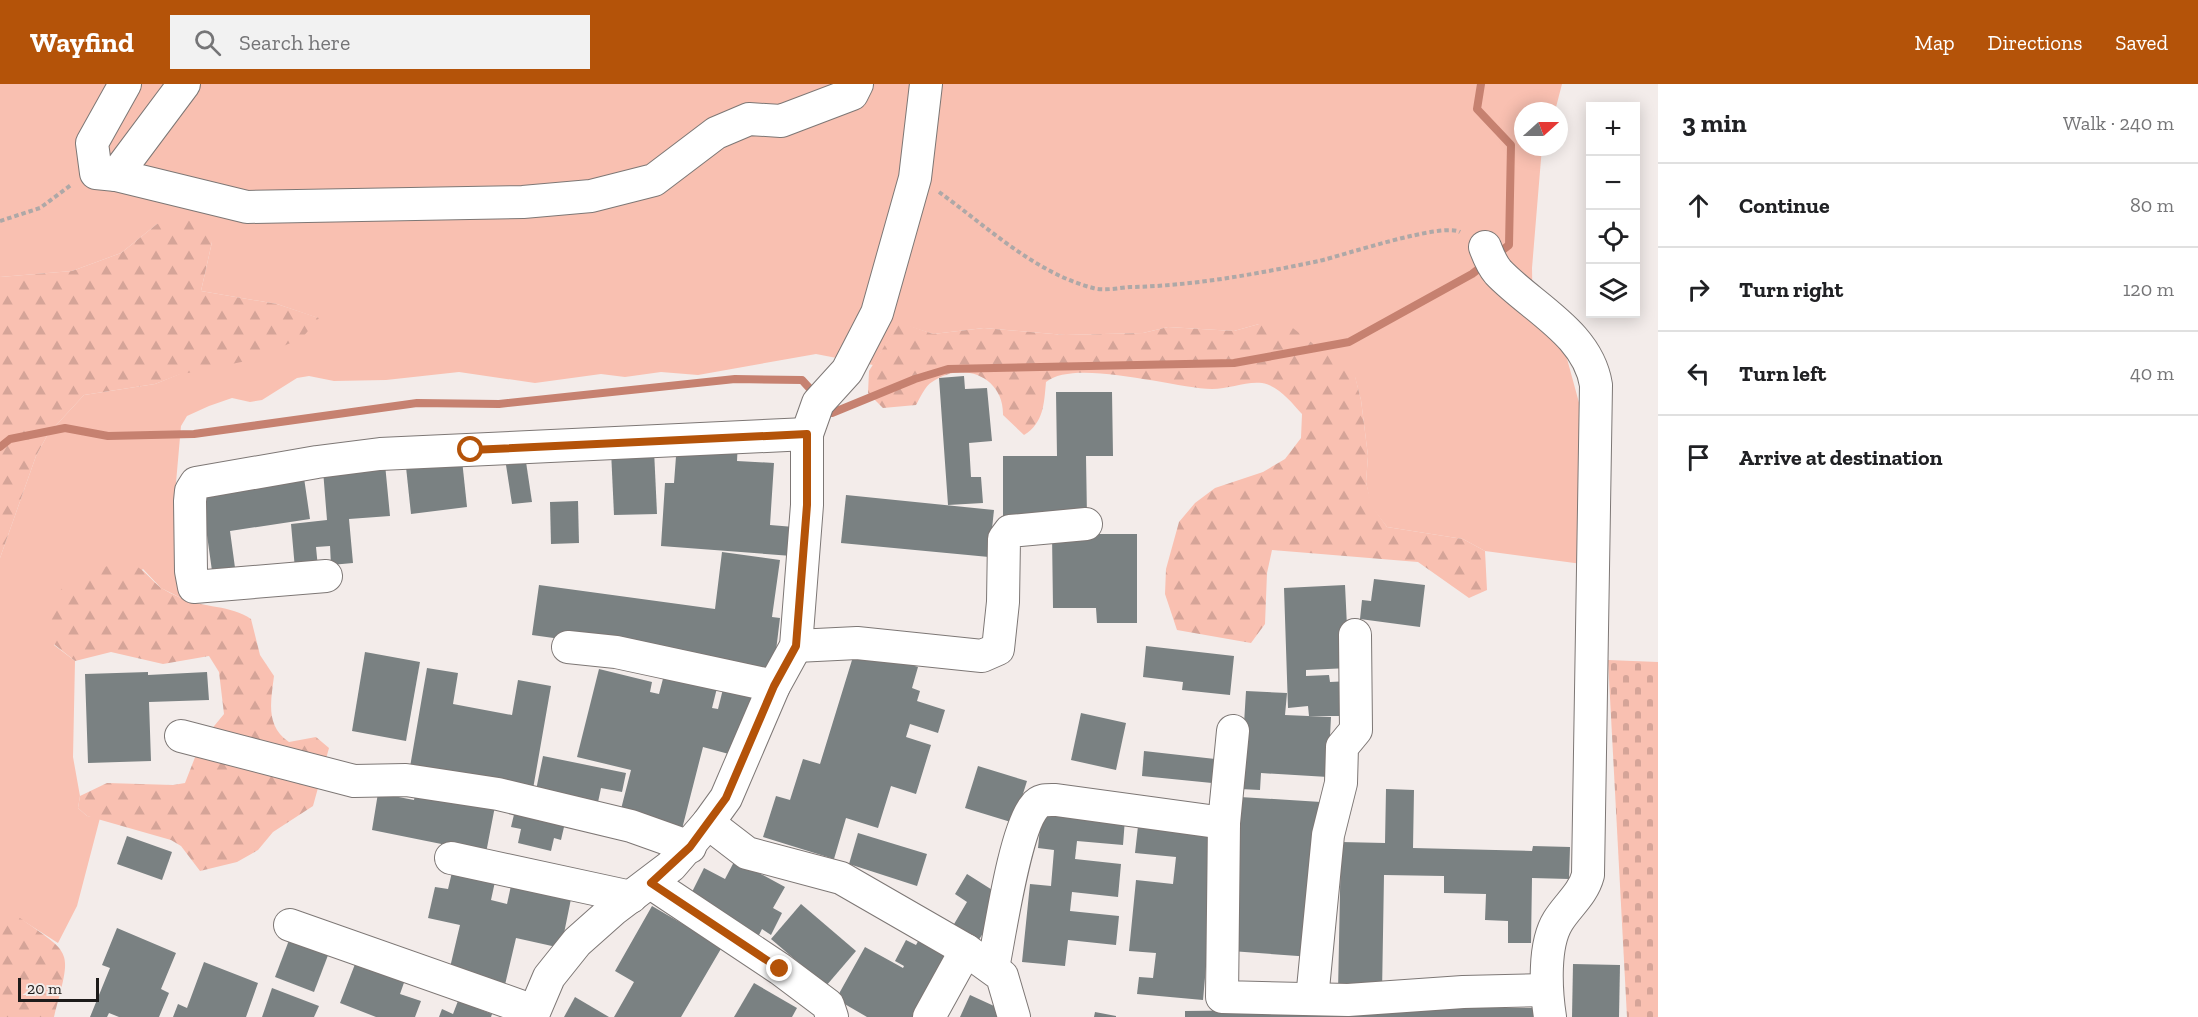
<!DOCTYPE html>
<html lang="en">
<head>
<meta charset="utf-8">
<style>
	:root { --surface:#fff; --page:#f2f2f2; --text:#202124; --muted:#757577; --line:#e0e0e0; --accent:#b45309 }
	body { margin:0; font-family:"Zilla Slab",serif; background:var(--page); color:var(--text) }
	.controls { position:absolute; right:18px; top:18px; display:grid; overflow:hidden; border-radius:0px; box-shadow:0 3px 15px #0003 }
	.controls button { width:54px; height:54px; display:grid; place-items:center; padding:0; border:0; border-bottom:2px solid var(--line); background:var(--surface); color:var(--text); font:30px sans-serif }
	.compass { position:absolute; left:1514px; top:18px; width:54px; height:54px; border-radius:50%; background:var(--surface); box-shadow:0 3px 15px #0003; rotate:69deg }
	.scale { position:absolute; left:18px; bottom:15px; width:81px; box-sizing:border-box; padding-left:6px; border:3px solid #1d1b1a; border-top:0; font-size:16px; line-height:21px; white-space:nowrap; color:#1d1b1a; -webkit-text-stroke:4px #f3ecea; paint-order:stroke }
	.stop { position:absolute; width:18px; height:18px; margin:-14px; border:4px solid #b45309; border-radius:50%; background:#fff }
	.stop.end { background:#b45309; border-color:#fff; box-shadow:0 2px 6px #0008 }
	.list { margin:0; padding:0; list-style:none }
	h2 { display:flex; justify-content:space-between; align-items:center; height:78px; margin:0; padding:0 24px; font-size:26px }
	h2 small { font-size:20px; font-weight:400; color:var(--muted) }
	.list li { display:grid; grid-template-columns:39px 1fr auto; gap:18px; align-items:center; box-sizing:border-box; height:84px; padding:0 24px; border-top:2px solid var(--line) }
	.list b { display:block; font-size:22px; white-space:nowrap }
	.list em { font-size:20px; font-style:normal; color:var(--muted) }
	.icon { flex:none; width:33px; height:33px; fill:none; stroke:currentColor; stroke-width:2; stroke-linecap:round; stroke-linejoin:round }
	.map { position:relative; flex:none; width:1658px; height:933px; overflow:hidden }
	header { display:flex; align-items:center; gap:36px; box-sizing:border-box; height:84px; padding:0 30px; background:var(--accent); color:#fff }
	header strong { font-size:28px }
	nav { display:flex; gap:33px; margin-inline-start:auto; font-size:21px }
	.search { width:420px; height:54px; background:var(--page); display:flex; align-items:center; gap:15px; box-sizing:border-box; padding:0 21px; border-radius:0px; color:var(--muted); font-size:22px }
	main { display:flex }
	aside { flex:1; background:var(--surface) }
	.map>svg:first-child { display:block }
	.grass { fill:#f9c0b1 }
	.forest { fill:url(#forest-firs) }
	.cemetery { fill:url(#cemetery-stones) }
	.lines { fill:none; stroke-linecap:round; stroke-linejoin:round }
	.stream { stroke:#c68170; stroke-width:8 }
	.building { fill:#7a8182 }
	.street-casing { stroke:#7d7775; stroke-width:34 }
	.path { stroke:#aea8a7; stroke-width:4; stroke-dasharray:4.5 3; stroke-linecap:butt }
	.street { stroke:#fff; stroke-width:32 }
	.route { stroke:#b45309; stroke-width:8 }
</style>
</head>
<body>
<header>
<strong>Wayfind</strong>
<div class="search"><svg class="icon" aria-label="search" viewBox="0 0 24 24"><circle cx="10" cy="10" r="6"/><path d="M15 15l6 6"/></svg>Search here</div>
<nav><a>Map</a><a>Directions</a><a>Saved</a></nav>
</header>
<main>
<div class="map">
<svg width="1658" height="933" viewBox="0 0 1658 933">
	<defs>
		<pattern id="forest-firs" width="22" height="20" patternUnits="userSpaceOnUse" patternTransform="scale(1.5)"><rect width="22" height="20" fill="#f9c0b1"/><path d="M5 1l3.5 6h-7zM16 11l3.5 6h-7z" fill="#d5a498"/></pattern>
		<pattern id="cemetery-stones" width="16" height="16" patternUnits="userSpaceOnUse" patternTransform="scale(1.5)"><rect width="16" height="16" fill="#f9c0b1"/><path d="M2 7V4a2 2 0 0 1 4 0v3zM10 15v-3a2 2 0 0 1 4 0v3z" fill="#d5a498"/></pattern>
	</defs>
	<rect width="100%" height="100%" fill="#f3ecea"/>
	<path class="grass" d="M0 0H1562L1555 27H1523V63H1542L1532 184 1533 238 1553 252 1566 271 1587 348 1582 480 1485 467 1463 455 1387 443 1371 422 1366 398 1368 372 1361 316 1355 293 1259 240 1234 247 1168 243 1143 249 1065 251 984 244 933 250 899 239 873 281 816 270 698 291 661 288 625 293 601 290 535 299 459 288 386 296 334 297 309 292 297 294 262 316 250 318 232 314 209 322 187 332 181 342 175 410 183 515 161 504 143 485 54 561 75 577 73 673 80 712 78 724 87 732 100 734 77 822 58 859 22 836 0 838V474L36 372 48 350 84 311 155 300 318 234 277 220 201 207 212 158 157 140 121 169 72 187 0 193Z"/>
	<g class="forest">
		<path d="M180 134 204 141 212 158 201 207 277 220 319 234 302 254 251 276 178 291 155 300 84 311 48 350 36 372 0 474V193L72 187 121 169 157 140Z"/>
		<path d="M899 238 933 250 984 244 1065 251 1143 249 1168 243 1234 247 1259 240 1285 238 1355 292 1361 316 1368 372 1366 398 1372 422 1387 443 1463 455 1485 467 1487 506 1469 514 1418 478 1272 466 1267 489 1265 540 1251 559 1177 546 1165 510 1166 485 1179 438 1195 419 1215 404 1263 388 1285 375 1301 354 1302 330C1291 318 1279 302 1262 299 1246 297 1229 305 1212 305 1173 304 1075 274 1046 298 1044 319 1044 339 1024 351L1003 331C1004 293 963 276 932 298 925 302 920 314 916 321L883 324 868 309 869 287Z"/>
		<path d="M118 479C140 478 145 490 160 503 166 507 174 511 181 514 203 524 231 521 251 535L260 571 274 592C271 617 265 642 289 658L316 653 329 664 313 722 273 748 258 766 237 778 200 787 181 762 171 756 87 732 78 724 80 712 107 699 173 701 185 699 201 658 224 630 219 588 209 572 163 580 111 568 75 577 55 561 40 538C61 496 75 491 118 479Z"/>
		<path d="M17 832C74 872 72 864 54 933H0V837Z"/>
	</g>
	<path class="cemetery" d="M1608 576 1658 578V933H1627Z"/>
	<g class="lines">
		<g class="stream">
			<path d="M1481 0 1477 25 1511 61 1509 161 1495 172"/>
			<path d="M0 363 10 355 65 344 108 352 194 350 417 319 499 320 735 295 802 296 832 329 915 295 948 285 1234 279 1349 258 1472 190 1485 180"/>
		</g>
	</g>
	<g class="building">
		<path d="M964 292 965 305 987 304 992 357 969 359 971 393H981L983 419 948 421 939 294Z"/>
		<path d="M1056 308H1112L1113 372H1086L1087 433H1003V372H1057Z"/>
		<path d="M738 357 737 377 774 379 770 441 794 443 792 472 661 462 665 399H674L677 359Z"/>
		<path d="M654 366 657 430 614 431 611 367Z"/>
		<path d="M462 376 467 423 411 430 406 383Z"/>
		<path d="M526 378 532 418 512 420 506 381Z"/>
		<path d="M385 380 390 432 349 435 353 479 331 481 330 462 316 463 318 484 295 485 291 440 327 436 323 386Z"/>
		<path d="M303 387 310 435 230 447 236 491 213 494 200 401Z"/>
		<path d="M846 411 994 426 989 473 841 459Z"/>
		<path d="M578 417 579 459 551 460 550 418Z"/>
		<path d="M1052 450H1137V539H1097L1096 524H1053Z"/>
		<path d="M722 468 780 476 772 533 780 534 773 591 748 581 532 551 539 501 715 525Z"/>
		<path d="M1374 495 1425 501 1420 543 1360 535 1362 516 1371 517Z"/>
		<path d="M1345 501 1349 584 1306 586V592L1329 591 1330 598 1350 597 1352 632H1309L1308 622 1288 624 1284 504Z"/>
		<path d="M1146 562 1234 572 1230 611 1182 606 1183 598 1143 593Z"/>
		<path d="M856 563 918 583 912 604 920 607 917 617 945 626 938 649 910 640 906 653 931 661 916 710 891 702 878 744 846 734 834 775 763 753 776 712 790 716 803 675 820 680Z"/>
		<path d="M365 568 420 578 406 657 352 647Z"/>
		<path d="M427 584 458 589 453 620 512 631 518 596 551 602 533 705 410 683Z"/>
		<path d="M599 585 652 598 650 608 659 610 665 587 718 600 712 624 718 625 725 597 764 607 740 673 703 663 682 745 620 729 631 686 577 673Z"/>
		<path d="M148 588V591L207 588 209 616 149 618 151 677 88 679 85 590Z"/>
		<path d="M1246 607 1287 609 1285 631 1331 633 1328 693 1261 689 1260 706 1240 705Z"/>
		<path d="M1081 629 1126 639 1116 686 1071 676Z"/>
		<path d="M1144 667 1224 676 1222 700 1142 692Z"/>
		<path d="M543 672 626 689 622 708 601 704 597 723 535 711Z"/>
		<path d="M978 682 1027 697 1014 739 965 724Z"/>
		<path d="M417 702 496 717 486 769 372 746 378 709 414 716Z"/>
		<path d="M1386 705 1414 706 1413 764 1532 767 1533 762 1570 763 1569 795 1532 794 1531 859H1508V837L1485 836 1486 810 1444 809V792L1384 791 1382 909 1338 908 1341 758 1385 759Z"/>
		<path d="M1240 713 1321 718 1312 873 1231 867Z"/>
		<path d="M517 718 567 730 561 756 554 754 551 767 518 759 521 745 511 743Z"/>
		<path d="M1042 722 1125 735 1123 761 1077 757 1075 775 1121 780 1118 813 1072 808 1070 827 1119 832 1116 861 1068 856 1065 882 1022 878 1030 800 1051 802 1054 766 1038 764Z"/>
		<path d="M1138 742 1218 749 1203 916 1137 910 1139 893 1153 894 1156 869 1129 867 1136 796 1173 800 1176 773 1135 769Z"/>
		<path d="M858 749 927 770 917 802 849 780Z"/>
		<path d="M127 752 172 768 162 796 117 780Z"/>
		<path d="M735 776 785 803 773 824 782 829 771 851 762 845 756 857 690 812 704 784 725 795Z"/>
		<path d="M453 784 496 793 491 816 507 820 512 797 572 810 561 864 516 854 504 905 448 892 460 841 428 834 435 803 448 805Z"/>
		<path d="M967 790 1005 814 975 862 950 847 967 818 955 810Z"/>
		<path d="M801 820 856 867 826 902 771 855Z"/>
		<path d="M652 822 722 863 681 933H614L634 898 615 887Z"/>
		<path d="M117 844 176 869 161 905 169 909 159 933H119L109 929 107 933H90L110 884 102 881Z"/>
		<path d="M922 850 959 872 918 933H867L836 915 865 863 903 884 904 882 895 877 906 856 916 861Z"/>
		<path d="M291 851 330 866 314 908 275 893Z"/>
		<path d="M357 875 406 893 400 910 421 917 415 933H376L340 919Z"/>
		<path d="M204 878 258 899 246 933H173L178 920 187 924Z"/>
		<path d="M1573 880 1620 881 1619 933H1572Z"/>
		<path d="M754 899 797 924 792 933H734Z"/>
		<path d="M272 904 319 922 314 933H262Z"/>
		<path d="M970 911 1005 927 1003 933H960Z"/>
		<path d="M575 913 609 933H564Z"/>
		<path d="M458 917 492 930 491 933H439L442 925 453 930Z"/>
		<path d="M1470 924H1537V933H1185V927Z"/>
		<path d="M1095 928 1116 932V933H1094Z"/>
	</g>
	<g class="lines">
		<g class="street-casing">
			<g id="street">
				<path d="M125 0 92 59 96 89 116 91 184 0"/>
				<path d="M116 91 247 123 523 118 591 112 654 96 716 49 749 35 781 37 852 10 857 0"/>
				<path d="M1485 163C1488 171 1492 181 1498 188 1531 223 1588 249 1596 301L1588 791C1583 810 1568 821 1558 837 1543 861 1546 907 1550 933"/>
				<path d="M326 492 194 503 191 487 190 417 191 407 196 399 317 378 380 370 807 350"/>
				<path d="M796 562 857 559 982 572 998 565 1003 518 1004 455 1010 447 1086 440"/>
				<path d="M568 563 616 568 774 602"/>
				<path d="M1233 647 1224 739 1222 913 1348 916 1463 908 1546 906"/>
				<path d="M181 652 354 697 406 696 498 710 631 742 690 763"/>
				<path d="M708 739 747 769 841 794 966 866 1002 892 1014 933"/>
				<path d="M451 774 631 813"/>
				<path d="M651 799 780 885 828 921 832 933"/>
				<path d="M290 841 534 927"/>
				<path d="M993 884C1000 850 1015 744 1035 722 1040 715 1048 716 1056 716L1224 739"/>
				<path d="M1312 915 1328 751 1341 699 1342 663 1356 646 1355 551"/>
				<path d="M532 933 549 893 577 858 613 826 671 782 708 739 726 714 774 602 796 562 807 421V350L818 319 847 287 877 229 915 94 926 0"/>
				<path d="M929 933 966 866"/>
			</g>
		</g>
		<g class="path">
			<path d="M939 108C986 142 1035 189 1093 204 1104 207 1119 204 1130 203 1193 202 1256 190 1319 177 1344 171 1443 138 1460 148"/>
			<path d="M0 137 40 124 71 101"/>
		</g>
		<use href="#street" class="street"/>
	</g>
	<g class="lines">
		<path class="route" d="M471 366 807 350V421L796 562 774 602 726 714 690 763 651 799 780 885"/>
	</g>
</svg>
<div class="controls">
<button>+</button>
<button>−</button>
<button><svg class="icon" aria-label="locate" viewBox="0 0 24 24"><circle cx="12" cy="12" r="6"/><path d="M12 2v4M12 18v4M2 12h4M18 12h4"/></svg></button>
<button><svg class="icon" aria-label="layers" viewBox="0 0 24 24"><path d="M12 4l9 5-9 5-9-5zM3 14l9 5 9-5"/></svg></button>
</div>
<svg class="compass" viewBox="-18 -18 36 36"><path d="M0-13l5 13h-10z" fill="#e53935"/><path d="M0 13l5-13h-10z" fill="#757577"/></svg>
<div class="scale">20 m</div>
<div class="stop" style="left:471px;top:366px"></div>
<div class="stop end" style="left:780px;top:885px"></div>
</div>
<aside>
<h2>3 min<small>Walk · 240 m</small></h2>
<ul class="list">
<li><svg class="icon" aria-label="ahead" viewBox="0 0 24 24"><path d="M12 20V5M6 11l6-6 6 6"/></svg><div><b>Continue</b></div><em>80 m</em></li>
<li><svg class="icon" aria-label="right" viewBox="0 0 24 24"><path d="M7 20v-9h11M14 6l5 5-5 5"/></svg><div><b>Turn right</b></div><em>120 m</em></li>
<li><svg class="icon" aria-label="left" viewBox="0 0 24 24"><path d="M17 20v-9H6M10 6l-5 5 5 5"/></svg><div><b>Turn left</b></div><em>40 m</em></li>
<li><svg class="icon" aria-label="arrive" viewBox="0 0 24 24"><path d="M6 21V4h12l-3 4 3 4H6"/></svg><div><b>Arrive at destination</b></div></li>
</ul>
</aside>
</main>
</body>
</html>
